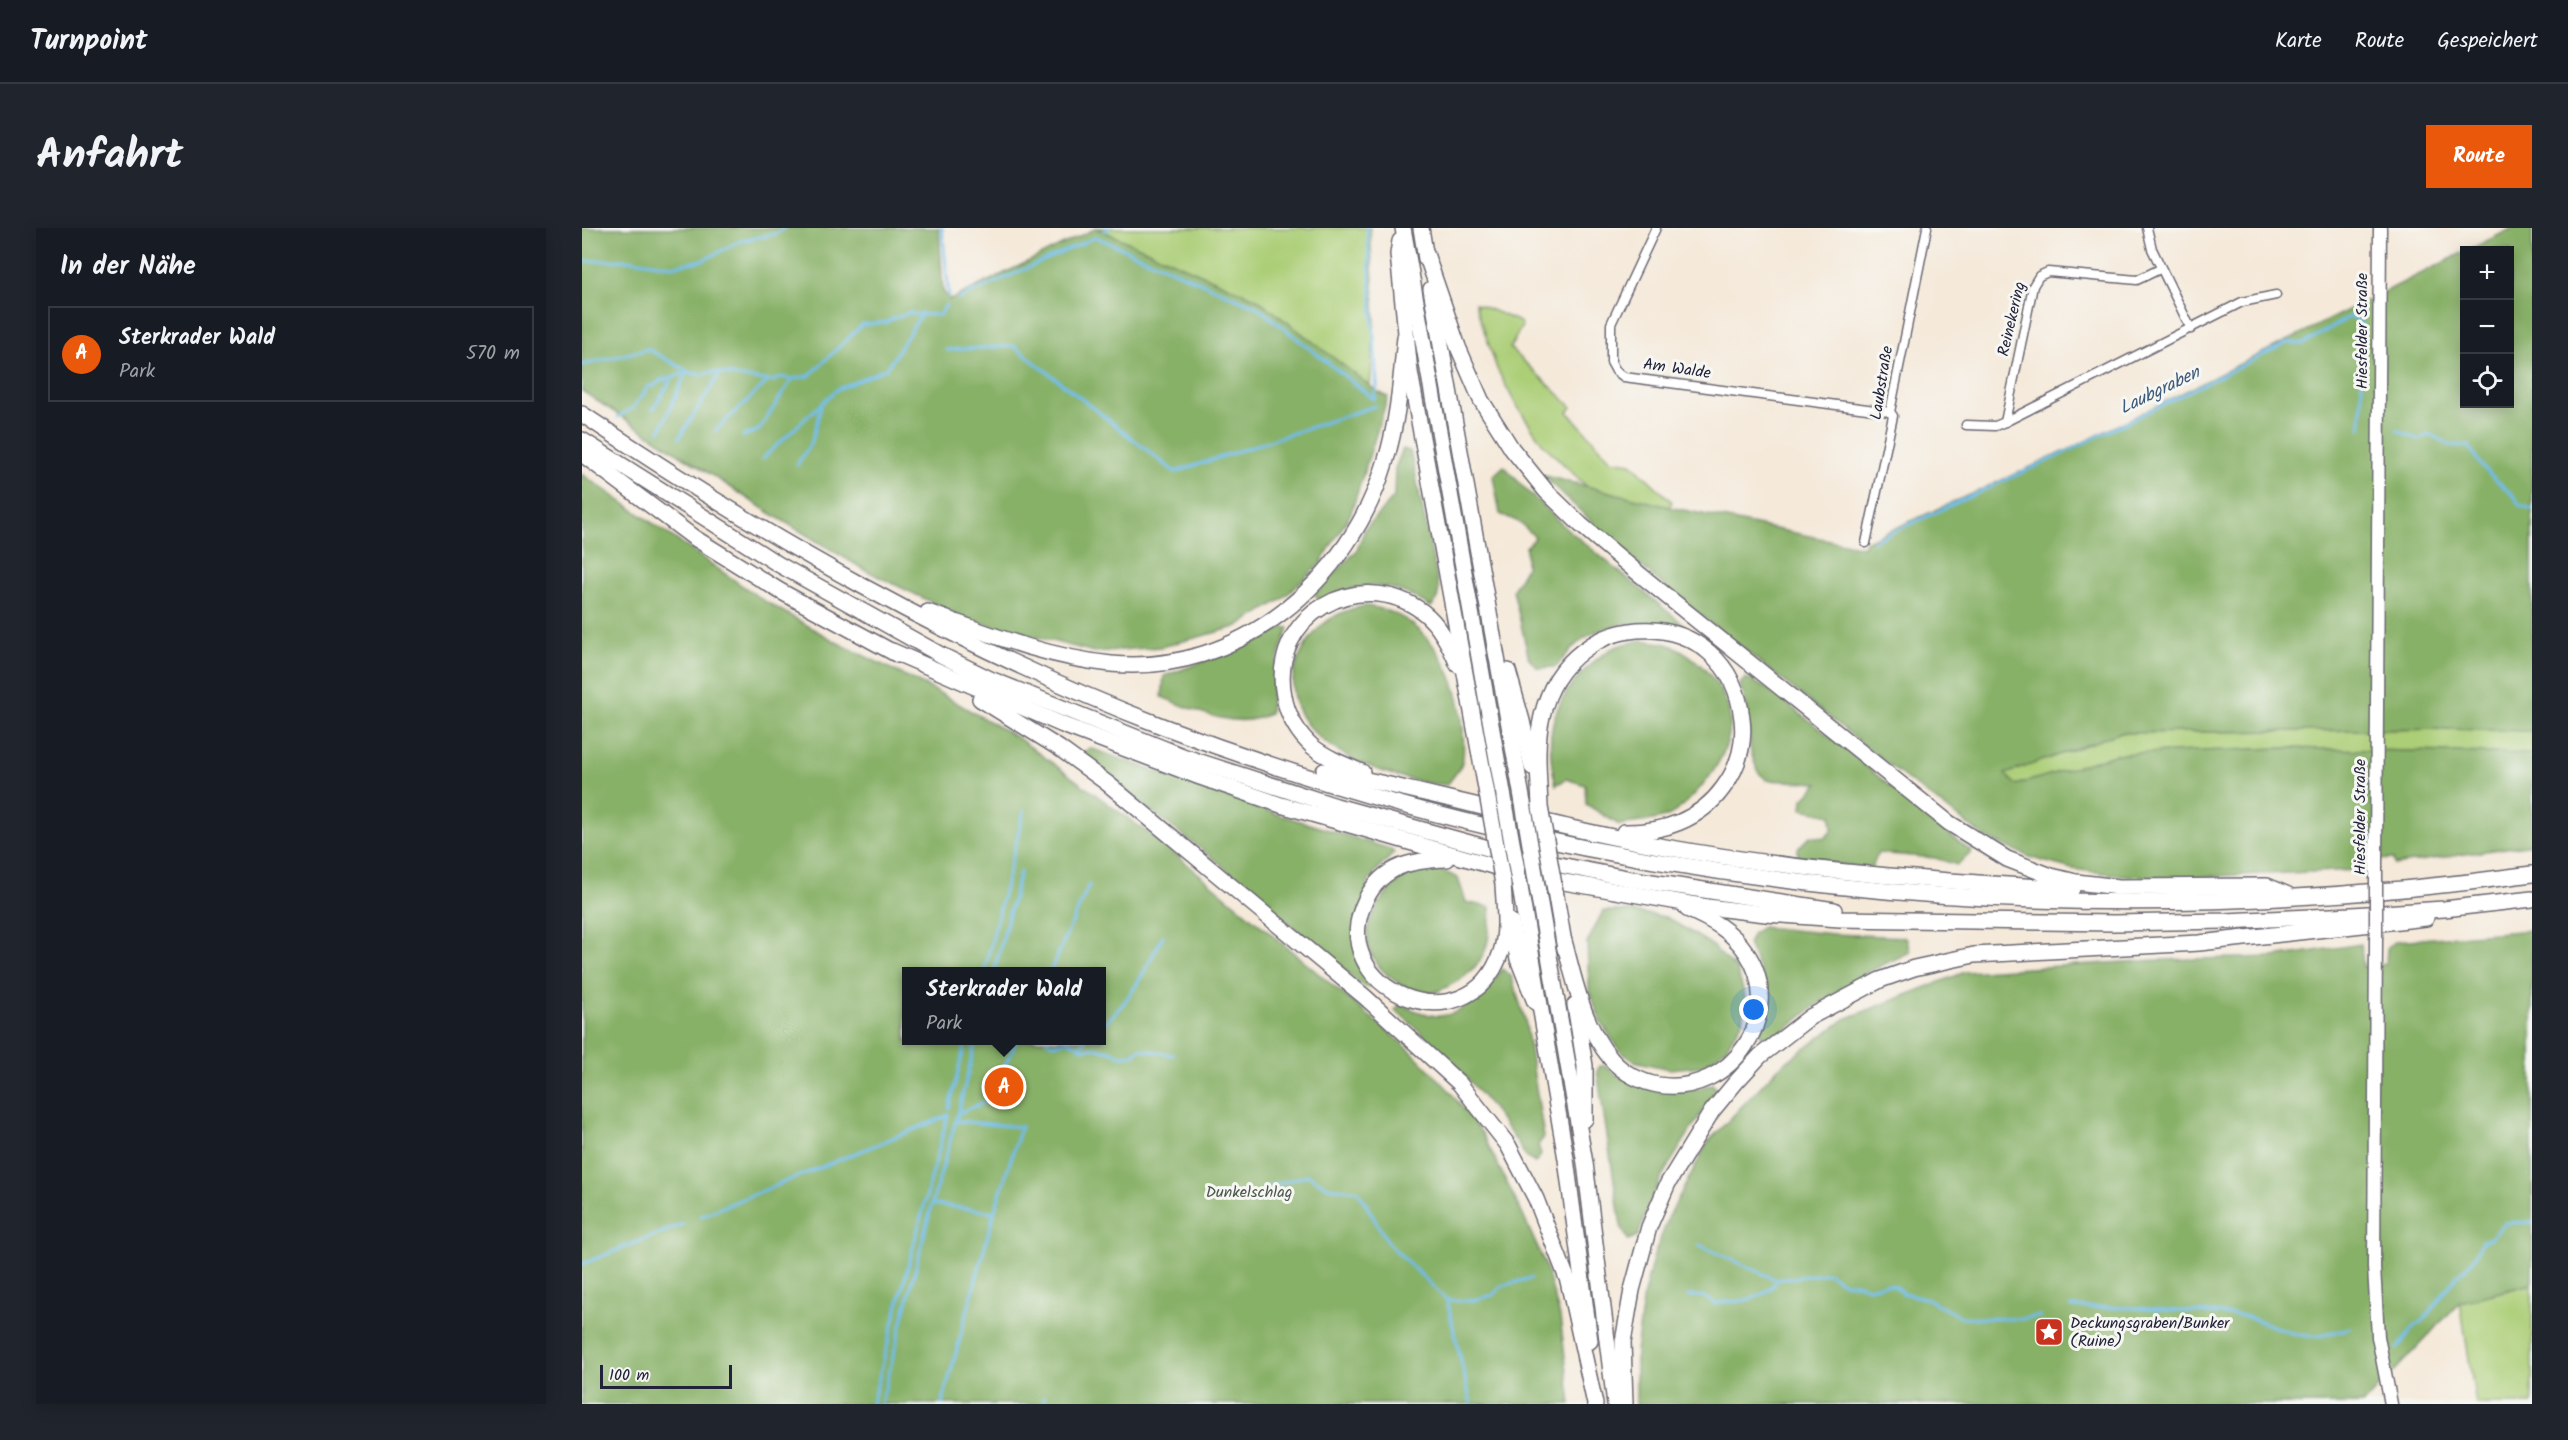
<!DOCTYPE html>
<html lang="de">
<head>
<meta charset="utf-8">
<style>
	:root { --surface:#171b24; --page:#20242c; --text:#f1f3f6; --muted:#9ea1a6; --line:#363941; --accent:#ea580c }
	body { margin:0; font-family:Kalam,sans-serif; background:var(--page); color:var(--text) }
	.controls { position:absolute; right:18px; top:18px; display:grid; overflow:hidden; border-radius:0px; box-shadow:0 3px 15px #0003 }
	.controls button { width:54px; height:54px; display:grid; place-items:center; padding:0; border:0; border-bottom:2px solid var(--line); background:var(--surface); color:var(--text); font:30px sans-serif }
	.scale { position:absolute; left:18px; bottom:15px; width:132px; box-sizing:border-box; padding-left:6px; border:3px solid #22223b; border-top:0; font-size:16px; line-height:21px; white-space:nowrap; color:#22223b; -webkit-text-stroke:4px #f6f6f2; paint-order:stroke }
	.you { position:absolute; left:1172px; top:782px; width:21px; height:21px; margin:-15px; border:4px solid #fff; border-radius:50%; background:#1a73e8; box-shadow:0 0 0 9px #1a73e833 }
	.badge { display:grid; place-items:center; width:39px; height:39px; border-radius:50%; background:var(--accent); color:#fff; font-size:20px; font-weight:700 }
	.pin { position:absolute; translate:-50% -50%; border:3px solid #fff; box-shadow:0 2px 6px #0006 }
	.popup { position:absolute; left:320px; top:739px; width:204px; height:78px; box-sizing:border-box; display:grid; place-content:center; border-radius:0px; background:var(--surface); filter:drop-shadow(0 2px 4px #0005); font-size:20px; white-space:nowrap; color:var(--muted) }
	.popup b { font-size:22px; color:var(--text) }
	.popup::after { content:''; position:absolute; left:50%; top:100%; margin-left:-12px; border:12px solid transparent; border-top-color:var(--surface) }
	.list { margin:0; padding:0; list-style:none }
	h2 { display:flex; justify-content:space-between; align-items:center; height:78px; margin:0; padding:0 24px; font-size:26px }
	h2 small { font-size:20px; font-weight:400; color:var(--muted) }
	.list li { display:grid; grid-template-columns:39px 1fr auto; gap:18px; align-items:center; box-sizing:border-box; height:96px; margin:0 12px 12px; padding:0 12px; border:2px solid var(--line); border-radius:0px }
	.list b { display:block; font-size:22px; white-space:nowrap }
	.list p { margin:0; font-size:20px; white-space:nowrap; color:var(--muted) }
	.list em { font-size:20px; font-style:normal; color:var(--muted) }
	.icon { flex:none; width:33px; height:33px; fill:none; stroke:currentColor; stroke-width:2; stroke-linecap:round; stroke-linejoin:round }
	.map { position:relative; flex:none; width:1950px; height:1176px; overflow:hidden; border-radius:0px }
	header { display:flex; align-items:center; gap:36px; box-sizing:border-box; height:84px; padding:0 30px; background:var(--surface); border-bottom:2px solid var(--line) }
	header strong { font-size:28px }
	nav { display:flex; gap:33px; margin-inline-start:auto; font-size:21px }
	.intro { display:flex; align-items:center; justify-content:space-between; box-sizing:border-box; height:144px; padding:0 36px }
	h1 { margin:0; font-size:42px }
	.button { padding:15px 27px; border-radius:0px; background:var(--accent); color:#fff; font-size:21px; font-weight:700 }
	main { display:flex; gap:36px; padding:0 36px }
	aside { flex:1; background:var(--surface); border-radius:0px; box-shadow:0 3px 15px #0003 }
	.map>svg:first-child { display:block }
	.green { fill:#abce76; stroke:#667858; stroke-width:1.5 }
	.forest { fill:#88b167; stroke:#556a51; stroke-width:1.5; fill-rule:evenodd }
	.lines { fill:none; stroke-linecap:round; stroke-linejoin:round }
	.stream { stroke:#71beeb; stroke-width:3 }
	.street-casing { stroke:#6c6872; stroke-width:11 }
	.secondary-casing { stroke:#6c6872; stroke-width:15 }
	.highway-casing { stroke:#6c6872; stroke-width:18 }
	.street { stroke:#fff; stroke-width:8 }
	.secondary { stroke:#fff; stroke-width:12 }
	.highway { stroke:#fff; stroke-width:15 }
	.secondary-bridge-casing { stroke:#6c6872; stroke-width:15; stroke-linecap:butt }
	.highway-bridge-casing { stroke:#6c6872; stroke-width:18; stroke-linecap:butt }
	.secondary-bridge { stroke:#fff; stroke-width:12 }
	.highway-bridge { stroke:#fff; stroke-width:15 }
	.labels { text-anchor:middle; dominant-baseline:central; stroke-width:6; stroke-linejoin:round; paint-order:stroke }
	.street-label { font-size:16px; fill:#22223b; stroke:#f6f6f2 }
	.park-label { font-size:16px; fill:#4b564d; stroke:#f6f6f2 }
	.poi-label { font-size:16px; fill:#22223b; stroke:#f6f6f2; text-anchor:start }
	.water-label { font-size:18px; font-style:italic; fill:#3e5979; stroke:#f6f6f2 }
</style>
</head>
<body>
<header>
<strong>Turnpoint</strong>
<nav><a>Karte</a><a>Route</a><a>Gespeichert</a></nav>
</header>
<div class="intro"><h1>Anfahrt</h1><a class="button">Route</a></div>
<main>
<aside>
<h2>In der Nähe<small></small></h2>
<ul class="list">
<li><span class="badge">A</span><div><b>Sterkrader Wald</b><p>Park</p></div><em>570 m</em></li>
</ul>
</aside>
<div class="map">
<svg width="1950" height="1176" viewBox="0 0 1950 1176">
	<rect width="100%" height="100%" fill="#f6f6f2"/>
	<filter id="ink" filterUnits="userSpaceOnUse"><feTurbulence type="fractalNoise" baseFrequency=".0167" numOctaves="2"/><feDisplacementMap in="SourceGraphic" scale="12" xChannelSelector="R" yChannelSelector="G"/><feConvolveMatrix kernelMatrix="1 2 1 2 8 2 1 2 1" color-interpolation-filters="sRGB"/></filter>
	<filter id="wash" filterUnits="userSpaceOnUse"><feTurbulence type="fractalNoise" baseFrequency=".008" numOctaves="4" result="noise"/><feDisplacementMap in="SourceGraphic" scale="24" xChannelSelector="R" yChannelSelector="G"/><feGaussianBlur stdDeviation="1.35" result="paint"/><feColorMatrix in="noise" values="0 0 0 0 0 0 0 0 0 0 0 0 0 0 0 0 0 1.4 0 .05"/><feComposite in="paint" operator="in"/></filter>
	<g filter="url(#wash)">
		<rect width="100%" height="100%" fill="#f5e9d9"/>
		<g class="green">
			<path d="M514 0H788L793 92 788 159 675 71Z"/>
			<path d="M893 75 938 94 940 98 928 120 990 179 986 184 1029 232 1049 235 1090 274 1087 279 1004 258 960 215 933 175 915 141Z"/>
			<path d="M1865 501 1950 503V526L1702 520 1536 526 1434 557 1422 546 1537 505Z"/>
			<path d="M1950 1056V1176H1894L1878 1074Z"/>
		</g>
		<g class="forest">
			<path d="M0 0H357L361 63 368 72 514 0 675 71 796 164 806 169 769 285 738 336 699 372 654 399 579 419 512 424 382 390 283 342 188 285 0 163Z"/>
			<path d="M1931 0H1950V503L1865 501 1537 505 1423 546 1434 557 1536 526 1702 520 1950 526V616L1812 637 1811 631 1779 633V642L1588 650 1537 647 1490 641 1450 630 1403 609 1325 551 1086 361 1039 321 960 247 1087 279 1281 319 1283 314 1486 222 1882 24V176H1928V22H1886Z"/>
			<path d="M821 221 828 223 832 239 857 361 855 372 849 379C806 351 783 353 737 373L733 366 775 322 783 301 812 269 813 240Z"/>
			<path d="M922 238 946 264 983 299 1101 396 1105 403C1073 391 1024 391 996 415 988 422 981 431 974 439L956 440 947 431 931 362 944 339V319L953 309 937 294 918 286 911 248Z"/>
			<path d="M0 246 181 372 256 415 352 462 436 510 580 615 828 822 866 861 900 905 939 983 963 1036 978 1089 989 1176H0ZM324 744H520V812H324Z"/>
			<path d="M783 378C845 384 877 445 881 502 881 512 883 524 880 534 878 542 869 551 865 557 800 553 672 506 722 420 736 395 755 383 783 378Z"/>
			<path d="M700 399 707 400C694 427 690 455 688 485 657 504 611 482 580 469L582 448 682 411Z"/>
			<path d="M1060 412C1069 414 1079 414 1088 417 1120 429 1155 471 1147 507 1143 526 1131 546 1118 560 1109 570 1097 584 1083 589 1069 594 1052 594 1037 597L1004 576 1003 557 984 551 974 557C962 510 968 477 1003 442 1012 434 1022 424 1033 419 1041 416 1052 414 1060 412Z"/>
			<path d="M1164 450C1188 460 1209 479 1229 494 1284 536 1335 583 1390 624L1375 637 1353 630 1296 625 1290 640 1216 631V620L1228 608 1243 610 1250 602 1249 587 1220 581 1221 571 1237 555 1185 552 1176 544 1169 525 1165 480 1158 456Z"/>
			<path d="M508 520 695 586 808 621 812 625 794 643 786 655 775 728 790 758 784 759 776 754 631 630 511 539 501 529 502 524Z"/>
			<path d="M859 642 876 650 884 674 908 679C908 691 908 705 905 716 902 729 892 741 882 749 873 755 864 761 853 764 825 769 784 738 785 708 785 697 792 683 798 674 816 648 828 643 859 642Z"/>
			<path d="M1021 683H1045L1084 689 1127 715 1155 742 1163 768 1160 795 1143 821 1120 838 1087 841 1052 833 1038 823 1018 793 1007 760 1005 715Z"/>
			<path d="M1180 699 1251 706 1324 709 1328 724 1286 744 1233 778 1191 812 1178 807 1186 771 1181 750 1166 716 1171 705Z"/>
			<path d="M1950 702V1056L1878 1074 1781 1176H1054V1123L1062 1066 1071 1030 1087 988 1126 914 1197 839 1263 791 1383 744 1575 732 1692 729 1779 716 1781 739 1804 735 1805 720 1814 713Z"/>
			<path d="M920 741 929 748 943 791 962 909 956 917 959 927 953 935 945 930C909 872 866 825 813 782L818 777C830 781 846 789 858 788 883 786 908 761 920 741Z"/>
			<path d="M1018 838H1023L1041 851 1114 861 1131 856 1134 861 1082 945 1070 969 1056 1008 1046 1012 1039 998 1015 843Z"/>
		</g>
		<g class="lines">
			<g class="stream">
				<path d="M360 0 367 68"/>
				<path d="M522 3 528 0"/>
				<path d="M0 33 50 32 90 38 122 32 158 13 193 6 203 0"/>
				<path d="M376 71 514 9 675 79 792 171 795 158 785 0"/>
				<path d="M364 122 432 118 593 244 793 178"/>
				<path d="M0 137 66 121 107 144"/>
				<path d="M71 181 89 152"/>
				<path d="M36 189 51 180 67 158H72L79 152C89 151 96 146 106 145 111 144 116 147 120 147 123 146 127 144 130 144 150 146 171 152 192 153L198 149 210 151 227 148 281 96C290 98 295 93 304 95 312 88 319 90 328 84L331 86 358 87 364 77"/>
				<path d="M1815 202 1837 212 1847 206 1868 217 1887 218 1900 239 1933 269 1938 277 1950 281"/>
				<path d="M78 203 103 147"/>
				<path d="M133 203 186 153"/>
				<path d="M161 208 177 202 210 151"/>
				<path d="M97 210 137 147"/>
				<path d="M180 231 254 162 305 140 340 85"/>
				<path d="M215 237 230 213 239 178"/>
				<path d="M1291 313 1476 228 1707 114 1721 116 1769 88 1779 95 1781 104 1779 200"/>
				<path d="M402 744 442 583"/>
				<path d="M412 744 438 644"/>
				<path d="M468 744 507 657"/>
				<path d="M520 797C548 775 565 739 581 708"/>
				<path d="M464 812 471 816 487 813 503 821 512 819 528 823 539 828 552 827 558 821 591 827"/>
				<path d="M497 820 503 812"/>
				<path d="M367 880 384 812"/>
				<path d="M376 885 394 812"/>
				<path d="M685 959 726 947 746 959 776 963 807 1016 865 1072 889 1176"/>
				<path d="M350 976 411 984"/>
				<path d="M119 988 365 888"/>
				<path d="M1117 1017 1195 1052 1247 1045 1262 1055H1276L1286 1060 1304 1056 1312 1058 1321 1065 1346 1071 1380 1090 1441 1091 1458 1088"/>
				<path d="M0 1036 101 996"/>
				<path d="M1106 1068H1121L1134 1076C1144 1071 1148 1075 1158 1073 1170 1072 1190 1064 1194 1052"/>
				<path d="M866 1072 887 1073 911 1067 920 1058 949 1050"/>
				<path d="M1489 1079 1551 1080 1657 1087C1683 1092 1708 1110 1735 1108 1746 1107 1757 1103 1768 1100"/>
				<path d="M1815 1121 1832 1098 1843 1091 1874 1049 1892 1031 1900 1013 1909 1010 1923 995 1950 994"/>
				<path d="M290 1176 366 886"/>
				<path d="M299 1176 350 976 376 885 406 873 435 812"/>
				<path d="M360 1176 412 985 439 899 375 893"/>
				<path d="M462 1176V1169"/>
			</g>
		</g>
	</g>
	<g filter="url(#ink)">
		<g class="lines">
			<g class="street-casing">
				<g id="street">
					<path d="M1074 0 1029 96V134L1034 143 1042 149 1308 184"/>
					<path d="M1565 0 1570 21 1609 101"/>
					<path d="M1423 194 1451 58 1457 48 1466 44 1555 52 1578 41"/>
					<path d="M1384 197 1413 198 1423 194 1660 74 1694 67"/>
					<path d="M1284 315 1311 188 1308 184 1345 0"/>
				</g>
			</g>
			<g class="secondary-casing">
				<g id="secondary">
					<path d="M1794 638 1798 0"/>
					<path d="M1794 710 1792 1039 1796 1109 1809 1176"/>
				</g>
			</g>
			<g class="highway-casing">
				<g id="highway">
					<path d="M821 0 922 570"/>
					<path d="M839 0 844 31"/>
					<path d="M818 13 816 26 828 144 905 566"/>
					<path d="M843 23 876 119 899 172 930 221 964 263 999 297 1056 345 1367 595 1425 631 1469 648 1494 654 1537 659 1685 658 1706 667"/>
					<path d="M849 61 941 575"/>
					<path d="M0 186C183 309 374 419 580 498 1014 664 1490 710 1950 646"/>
					<path d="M0 212 196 336 359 427 408 451 603 529 754 578 942 630 1050 651 1252 682"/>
					<path d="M0 226 111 309 198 363 316 427"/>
					<path d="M346 384C407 406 464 429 529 436 657 448 768 352 803 235 816 194 819 151 823 109"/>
					<path d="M310 423 481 497 618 549 699 577 942 647 1125 679 1184 686 1258 691 1532 695 1644 693 1770 687 1862 681 1950 671"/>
					<path d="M926 443 940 493 950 539"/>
					<path d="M398 471 477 520 525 555 783 769 877 855 926 917 954 971 986 1053 1013 1176"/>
					<path d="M742 543C856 565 968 599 1083 619 1217 643 1354 653 1490 661"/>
					<path d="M780 544C763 537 745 530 731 519 716 506 705 487 702 468 686 388 777 336 841 384 858 397 868 418 876 437"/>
					<path d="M958 579C957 549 953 518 960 488 987 371 1148 374 1160 491 1163 516 1156 540 1141 560 1118 592 1080 605 1042 604"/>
					<path d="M865 631C831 632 801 637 784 671 739 761 886 823 919 724 926 703 922 678 921 656"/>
					<path d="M938 659 984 931 1008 1113"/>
					<path d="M956 664 1003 935 1033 1176"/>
					<path d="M974 668 983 721"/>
					<path d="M929 694 936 731 953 774"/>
					<path d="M982 713C993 754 1001 797 1029 831 1041 845 1059 854 1076 857 1149 869 1206 785 1164 724 1149 702 1128 691 1105 681"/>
					<path d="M993 777 1003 838V891"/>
					<path d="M1043 1176 1041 1114 1050 1062 1067 999 1086 955 1130 883 1154 854 1178 828 1228 789 1298 752 1332 740 1392 727 1617 715 1844 690"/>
				</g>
			</g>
			<use href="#street" class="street"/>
			<use href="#secondary" class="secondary"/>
			<use href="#highway" class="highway"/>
			<g class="secondary-bridge-casing">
				<path id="secondary-bridge" d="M1794 710V638"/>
			</g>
			<g class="highway-bridge-casing">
				<g id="highway-bridge">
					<path d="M905 566 921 656"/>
					<path d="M922 570 938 659"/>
					<path d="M941 575 956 664"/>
					<path d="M958 579 974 668"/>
				</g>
			</g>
			<use href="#secondary-bridge" class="secondary-bridge"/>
			<use href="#highway-bridge" class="highway-bridge"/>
		</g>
	</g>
	<defs>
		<g id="sight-square" transform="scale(1.5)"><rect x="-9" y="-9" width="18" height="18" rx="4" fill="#c8321e" stroke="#f6f6f2"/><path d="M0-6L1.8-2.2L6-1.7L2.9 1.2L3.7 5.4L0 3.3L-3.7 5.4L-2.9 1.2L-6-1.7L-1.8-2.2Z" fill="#fff"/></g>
	</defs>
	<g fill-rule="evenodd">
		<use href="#sight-square" x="1467" y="1104"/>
	</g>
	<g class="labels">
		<g class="street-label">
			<text transform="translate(1430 91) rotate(-77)">Reinekering</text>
			<text transform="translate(1780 103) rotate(-90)">Hiesfelder Straße</text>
			<text transform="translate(1095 141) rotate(8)">Am Walde</text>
			<text transform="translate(1300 155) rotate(-81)">Laubstraße</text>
			<text transform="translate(1778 589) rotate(-90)">Hiesfelder Straße</text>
		</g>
		<g class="park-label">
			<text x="667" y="964">Dunkelschlag</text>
		</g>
		<g class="poi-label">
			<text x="1488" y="1095">Deckungsgraben/Bunker<tspan x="1488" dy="18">(Ruine)</tspan></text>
		</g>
		<g class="water-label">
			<text transform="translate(1578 163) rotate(-26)">Laubgraben</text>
		</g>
	</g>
</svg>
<div class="controls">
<button>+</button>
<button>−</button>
<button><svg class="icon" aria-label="locate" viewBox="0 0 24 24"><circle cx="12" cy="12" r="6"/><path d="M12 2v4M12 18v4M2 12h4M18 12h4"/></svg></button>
</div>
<div class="scale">100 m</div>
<div class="you"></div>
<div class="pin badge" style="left:422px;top:859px">A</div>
<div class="popup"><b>Sterkrader Wald</b>Park</div>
</div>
</main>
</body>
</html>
